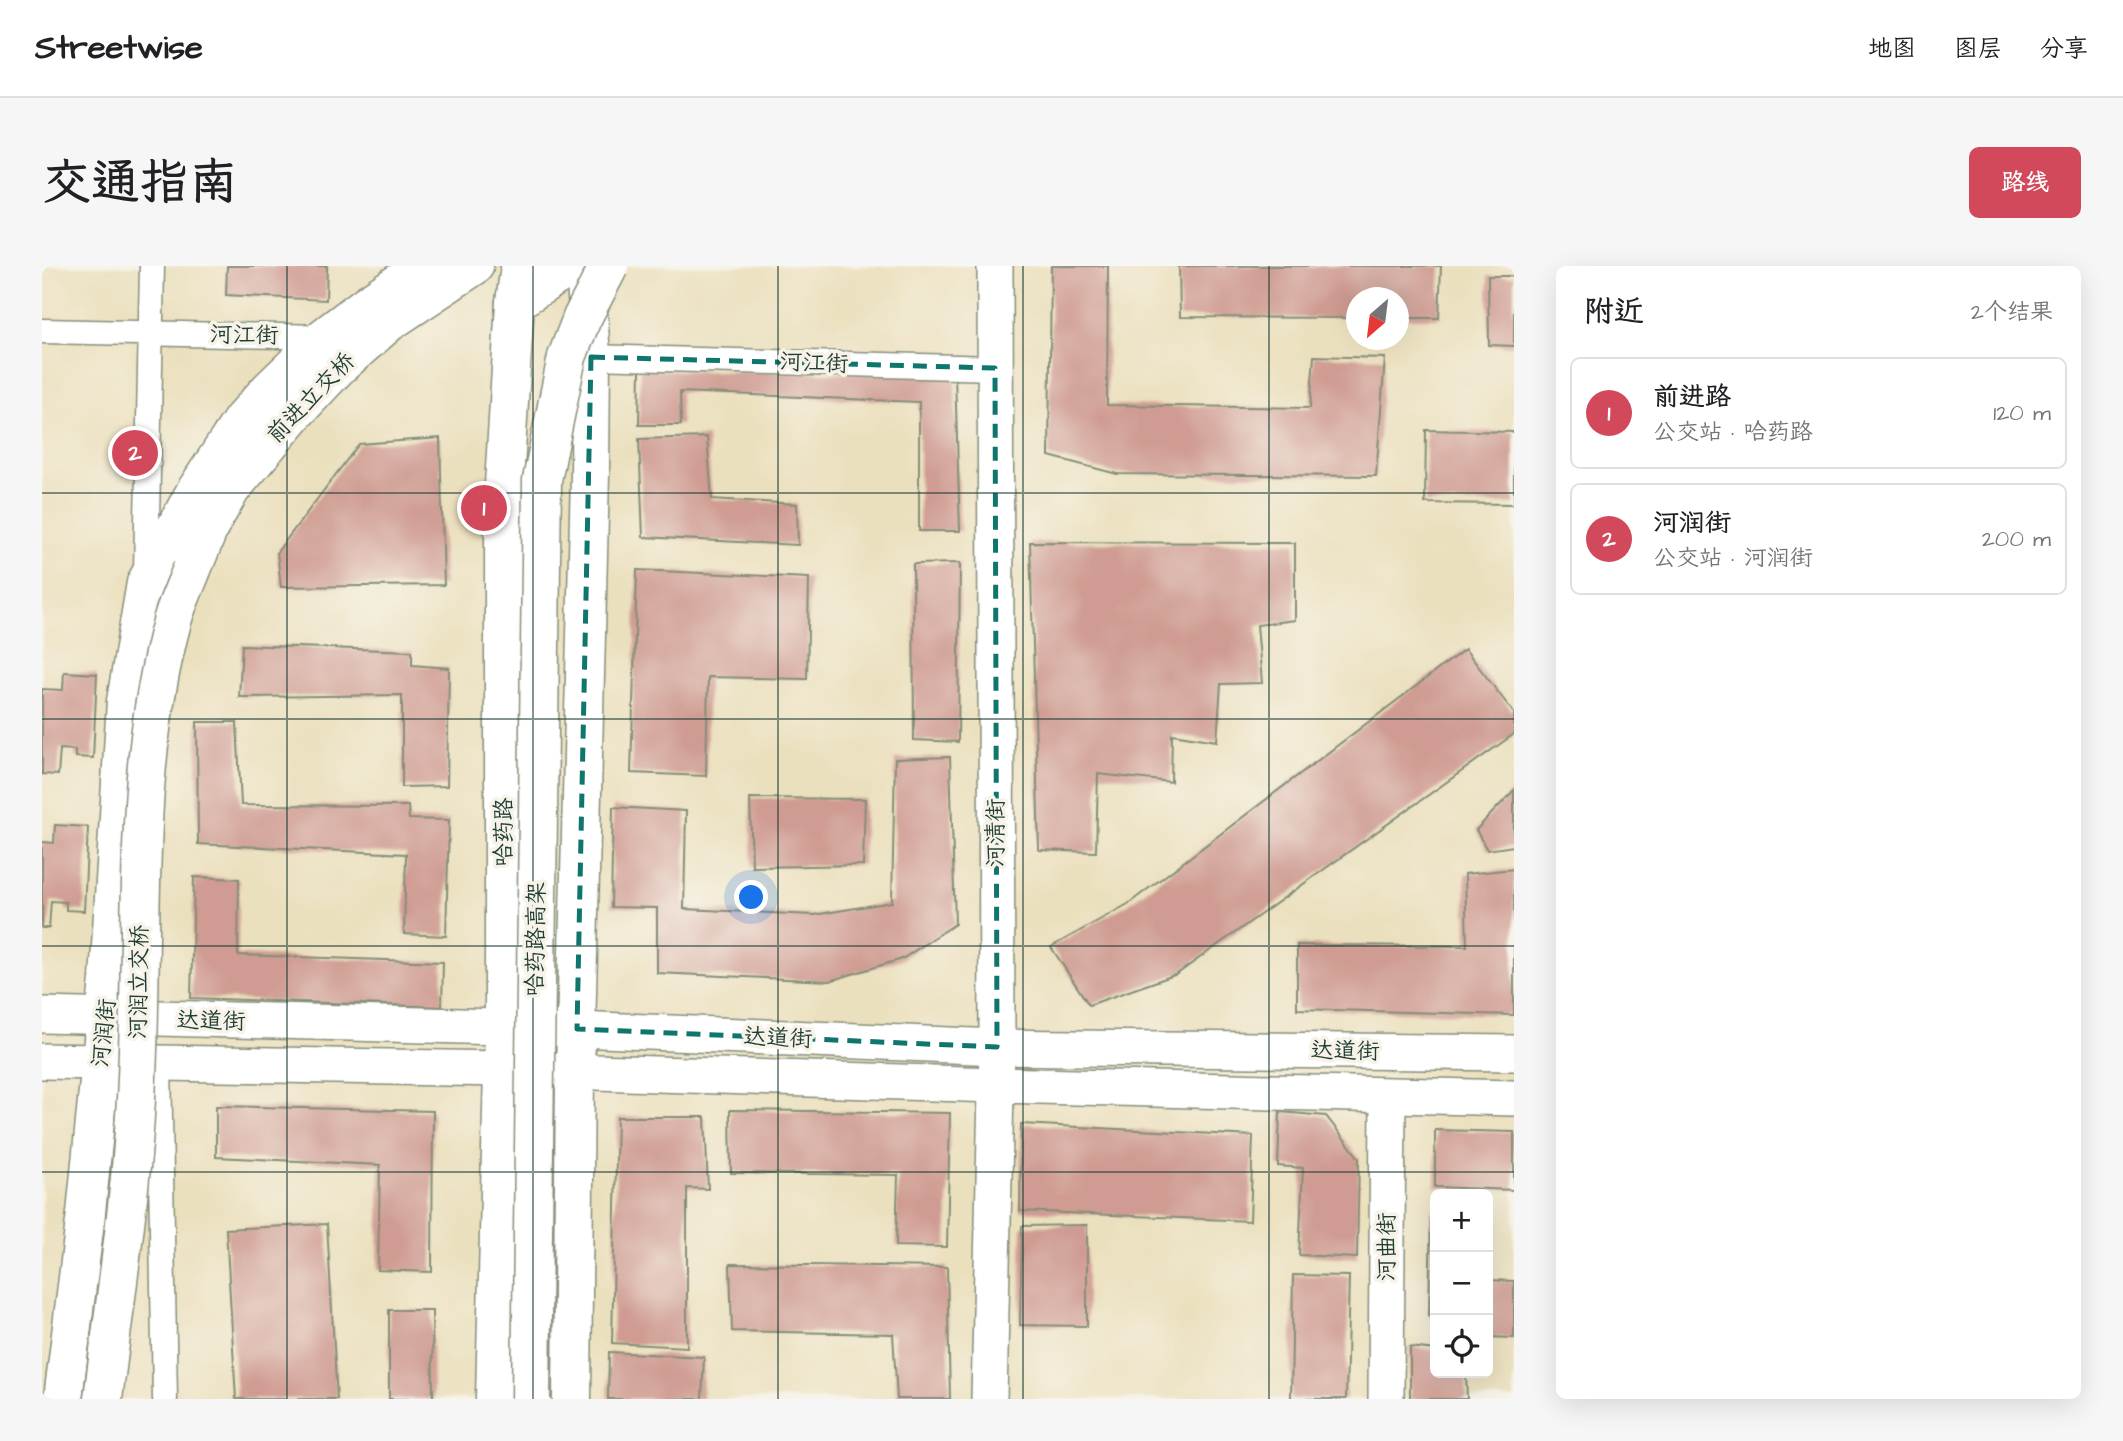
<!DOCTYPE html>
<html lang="zh">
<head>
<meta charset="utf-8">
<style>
	:root { --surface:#fff; --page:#f6f6f6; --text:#202124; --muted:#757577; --line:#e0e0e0; --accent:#d1495b }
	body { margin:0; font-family:"Architects Daughter","LXGW WenKai TC",sans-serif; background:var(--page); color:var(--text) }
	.controls { position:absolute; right:21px; bottom:21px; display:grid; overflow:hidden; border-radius:10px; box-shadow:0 7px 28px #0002 }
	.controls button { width:63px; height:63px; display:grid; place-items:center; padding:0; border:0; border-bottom:2px solid var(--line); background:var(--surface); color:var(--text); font:35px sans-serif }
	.compass { position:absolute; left:1304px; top:21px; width:63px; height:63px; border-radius:50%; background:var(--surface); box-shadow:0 7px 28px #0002; rotate:208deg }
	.you { position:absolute; left:710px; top:632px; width:24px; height:24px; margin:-18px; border:5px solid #fff; border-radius:50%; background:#1a73e8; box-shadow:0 0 0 10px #1a73e833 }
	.badge { display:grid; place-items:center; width:46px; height:46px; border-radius:50%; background:var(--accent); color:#fff; font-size:23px; font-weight:700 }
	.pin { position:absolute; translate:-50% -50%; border:4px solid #fff; box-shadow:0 2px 7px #0006 }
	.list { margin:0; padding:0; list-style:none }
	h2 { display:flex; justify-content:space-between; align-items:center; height:91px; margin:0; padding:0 28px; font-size:30px }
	h2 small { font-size:23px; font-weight:400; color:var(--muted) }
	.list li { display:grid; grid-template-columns:46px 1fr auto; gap:21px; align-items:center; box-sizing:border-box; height:112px; margin:0 14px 14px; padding:0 14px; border:2px solid var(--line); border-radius:10px }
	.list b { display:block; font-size:26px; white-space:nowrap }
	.list p { margin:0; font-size:23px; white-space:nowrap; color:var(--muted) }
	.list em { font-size:23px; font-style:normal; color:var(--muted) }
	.icon { flex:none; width:38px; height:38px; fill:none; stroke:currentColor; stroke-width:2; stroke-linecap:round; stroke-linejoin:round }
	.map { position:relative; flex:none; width:1472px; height:1133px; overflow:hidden; border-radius:10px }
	header { display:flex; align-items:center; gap:42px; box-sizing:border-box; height:98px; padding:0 35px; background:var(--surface); border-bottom:2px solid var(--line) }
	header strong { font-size:33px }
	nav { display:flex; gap:38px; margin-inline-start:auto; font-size:24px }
	.intro { display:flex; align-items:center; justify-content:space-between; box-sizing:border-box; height:168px; padding:0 42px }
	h1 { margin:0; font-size:49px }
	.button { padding:18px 32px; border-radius:10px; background:var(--accent); color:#fff; font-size:24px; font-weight:700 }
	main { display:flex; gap:42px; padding:0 42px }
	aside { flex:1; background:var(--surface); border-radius:10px; box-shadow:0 7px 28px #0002 }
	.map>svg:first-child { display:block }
	.building { fill:#cf9b92 }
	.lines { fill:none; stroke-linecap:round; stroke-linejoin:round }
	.street-casing { stroke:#858e79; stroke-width:27 }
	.secondary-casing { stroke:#858e79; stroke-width:38 }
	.highway-casing { stroke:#858e79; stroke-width:41 }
	.street { stroke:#fff; stroke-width:24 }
	.secondary { stroke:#fff; stroke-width:35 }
	.highway { stroke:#fff; stroke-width:38 }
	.highway-bridge-casing { stroke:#858e79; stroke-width:41; stroke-linecap:butt }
	.highway-bridge { stroke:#fff; stroke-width:38 }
	.marked { fill:none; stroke:#0f766e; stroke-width:5; stroke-dasharray:14 9; stroke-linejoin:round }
	.grid { fill:none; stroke:#1f3d34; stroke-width:2; stroke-opacity:0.55 }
	.labels { text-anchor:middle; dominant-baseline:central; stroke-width:7; stroke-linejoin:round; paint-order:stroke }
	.street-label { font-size:23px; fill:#1f3d34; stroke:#f7f3e8 }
</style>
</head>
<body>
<header>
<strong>Streetwise</strong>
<nav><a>地图</a><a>图层</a><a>分享</a></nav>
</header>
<div class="intro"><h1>交通指南</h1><a class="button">路线</a></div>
<main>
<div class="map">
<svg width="1472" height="1133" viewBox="0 0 1472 1133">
	<rect width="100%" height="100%" fill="#f7f3e8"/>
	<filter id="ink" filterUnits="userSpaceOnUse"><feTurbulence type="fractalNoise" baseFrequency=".0143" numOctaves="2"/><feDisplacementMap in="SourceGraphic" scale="14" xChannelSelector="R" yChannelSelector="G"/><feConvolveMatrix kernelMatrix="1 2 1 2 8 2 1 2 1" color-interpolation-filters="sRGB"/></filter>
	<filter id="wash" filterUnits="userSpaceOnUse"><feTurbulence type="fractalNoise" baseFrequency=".00686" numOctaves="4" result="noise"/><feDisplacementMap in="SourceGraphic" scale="28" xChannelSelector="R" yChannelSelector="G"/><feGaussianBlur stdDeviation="1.57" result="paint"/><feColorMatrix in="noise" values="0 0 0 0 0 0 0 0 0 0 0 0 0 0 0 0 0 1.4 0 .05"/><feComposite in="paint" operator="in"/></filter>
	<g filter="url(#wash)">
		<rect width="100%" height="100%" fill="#ebe0be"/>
		<g id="blocks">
			<g class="building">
				<path d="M185 0H285L284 34 184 29Z"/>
				<path d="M1009 0H1066L1065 139 1268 142 1272 90 1343 92 1334 210 1075 208 1007 190Z"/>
				<path d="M1137 0H1399L1397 52H1356V32H1314V52L1138 51Z"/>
				<path d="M1446 10H1472V80L1447 79Z"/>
				<path d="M598 104 913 109 918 265H877V136L638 126 639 159H597Z"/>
				<path d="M1384 164 1472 166V238L1383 237Z"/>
				<path d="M665 171 670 233 755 238 756 279 601 271 597 173Z"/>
				<path d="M398 172 402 319 239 321 235 286 317 178Z"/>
				<path d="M988 276 1253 277V354L1215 359 1220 417 1179 418 1175 475 1130 468 1129 516 1056 508 1054 586 997 584Z"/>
				<path d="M918 297 916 476 872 474 871 298Z"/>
				<path d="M595 304 767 312 765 413 666 411 664 510 589 507Z"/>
				<path d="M200 379 370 385V399L407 402 405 520 360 521V429L197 431Z"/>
				<path d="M1423 383 1472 447V468L1135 708 1047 739 1009 681 1086 638Z"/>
				<path d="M22 406 55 408 51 492 33 491V484L18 483 16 509 0 508V423L21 424Z"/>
				<path d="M155 456H195L199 539 366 540 367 553 407 554 404 670 362 668 364 588 156 578Z"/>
				<path d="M908 491 913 658 860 693 787 715 615 707V642L569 641 571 541 644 545 642 643 772 649 850 636 853 493Z"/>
				<path d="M1472 524V580L1445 584 1434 564Z"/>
				<path d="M708 532 823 533 821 599 710 601Z"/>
				<path d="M13 559 46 561 42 645 24 644V636L9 635 7 662H0V576L12 577Z"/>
				<path d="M1472 603V749L1255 743V679L1425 680 1423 608Z"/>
				<path d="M152 611 197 613 196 689 401 696 400 741 149 732Z"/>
				<path d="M174 840 391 845 390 1006 336 1004 338 899 174 891Z"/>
				<path d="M688 844 908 847 905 981 854 980 856 909 689 907Z"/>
				<path d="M1238 846 1284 850 1317 892 1315 992 1257 989 1261 902 1236 900Z"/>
				<path d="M575 851H663L666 923 645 922V1081L570 1077Z"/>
				<path d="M979 858 1211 870 1208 955 978 945Z"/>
				<path d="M1393 864 1472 866V924L1393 921Z"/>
				<path d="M1389 945H1393V1053L1387 1050Z"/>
				<path d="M285 958 295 1133H194L184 963Z"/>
				<path d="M1045 959V1060L978 1059 980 960Z"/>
				<path d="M688 998 905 1001 908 1133H855L851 1068 690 1065Z"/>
				<path d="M1251 1009 1307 1010 1304 1133H1249Z"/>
				<path d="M1446 1014 1472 1015V1072L1446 1071Z"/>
				<path d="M347 1044H390L391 1133H347Z"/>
				<path d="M1368 1081 1393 1084V1107H1424L1425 1133H1368Z"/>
				<path d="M567 1086 662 1091 660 1133H566Z"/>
			</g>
		</g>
	</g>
	<g filter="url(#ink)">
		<use href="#blocks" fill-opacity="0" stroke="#858e79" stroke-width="2"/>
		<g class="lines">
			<g class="street-casing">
				<g id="street">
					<path d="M0 65 282 71"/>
					<path d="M549 91 953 102"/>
					<path d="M104 307 110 0"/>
					<path d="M117 796 123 1133"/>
				</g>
			</g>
			<g class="secondary-casing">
				<g id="secondary">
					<path d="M0 749 535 763 955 781 1472 787"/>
					<path d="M0 795 461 803 953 819 1472 832"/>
					<path d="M947 1133 955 781 953 0"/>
					<path d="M1344 1133 1346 830"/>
				</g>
			</g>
			<g class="highway-casing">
				<g id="highway">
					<path d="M473 36 530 0"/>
					<path d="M150 303 169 257 189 223 252 148 296 101 346 57 432 0"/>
					<path d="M21 1133 44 947 67 713 84 435 104 317 153 226 200 154 228 123 282 71 324 39 382 0"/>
					<path d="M453 1133 462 761V219L473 36 478 0"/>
					<path d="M530 1133 533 807 548 209 549 91 543 0"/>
				</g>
			</g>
			<use href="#street" class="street"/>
			<use href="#secondary" class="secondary"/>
			<use href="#highway" class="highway"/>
			<g class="highway-bridge-casing">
				<g id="highway-bridge">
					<path d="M61 1133C74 1026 91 919 95 811 102 658 89 502 131 352 136 335 144 319 150 303"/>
					<path d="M489 1133 500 214 525 91 540 52 567 0"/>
				</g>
			</g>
			<use href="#highway-bridge" class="highway-bridge"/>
		</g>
	</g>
	<path class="marked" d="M549 91 953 102 955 781 535 763Z"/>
	<path class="grid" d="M245 0V1133M491 0V1133M736 0V1133M981 0V1133M1227 0V1133M0 227H1472M0 453H1472M0 680H1472M0 906H1472"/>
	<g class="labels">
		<g class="street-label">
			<text transform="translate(202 69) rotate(1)">河江街</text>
			<text transform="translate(772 97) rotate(2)">河江街</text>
			<text transform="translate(269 132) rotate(-46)">前进立交桥</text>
			<text transform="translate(462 566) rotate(-90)">哈药路</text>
			<text transform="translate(954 567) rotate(-90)">河清街</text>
			<text transform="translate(494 673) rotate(-89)">哈药路高架</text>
			<text transform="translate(97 716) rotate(-89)">河润立交桥</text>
			<text transform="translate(169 755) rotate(1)">达道街</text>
			<text transform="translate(62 767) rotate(-84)">河润街</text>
			<text transform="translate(736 772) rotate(2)">达道街</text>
			<text transform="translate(1303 785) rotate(1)">达道街</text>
			<text transform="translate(1345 981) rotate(-90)">河曲街</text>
		</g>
	</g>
</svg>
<div class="controls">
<button>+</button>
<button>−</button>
<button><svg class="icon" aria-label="locate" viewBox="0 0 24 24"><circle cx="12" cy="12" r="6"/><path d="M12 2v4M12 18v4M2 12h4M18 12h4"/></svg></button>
</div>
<svg class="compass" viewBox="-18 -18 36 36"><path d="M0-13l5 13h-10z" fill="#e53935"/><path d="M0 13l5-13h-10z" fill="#757577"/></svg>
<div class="you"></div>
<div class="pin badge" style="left:442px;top:242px">1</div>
<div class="pin badge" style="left:93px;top:187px">2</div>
</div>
<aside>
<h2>附近<small>2个结果</small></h2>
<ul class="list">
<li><span class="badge">1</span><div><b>前进路</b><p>公交站 · 哈药路</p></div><em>120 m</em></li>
<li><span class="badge">2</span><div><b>河润街</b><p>公交站 · 河润街</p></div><em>200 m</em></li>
</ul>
</aside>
</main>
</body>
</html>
